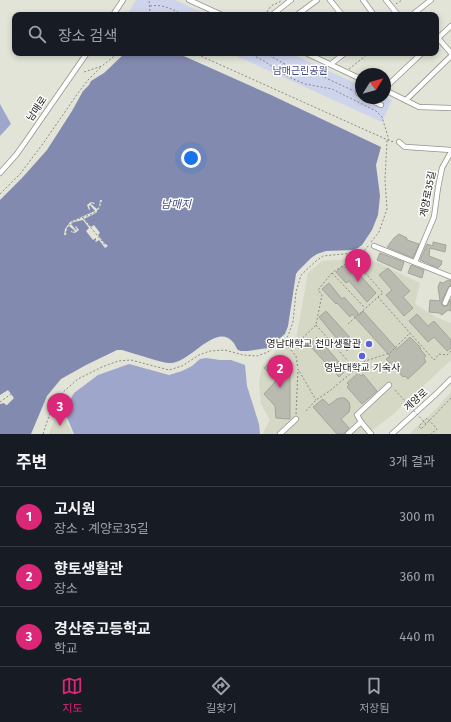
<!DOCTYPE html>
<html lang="ko">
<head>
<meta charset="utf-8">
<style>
	:root { --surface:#171b24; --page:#242831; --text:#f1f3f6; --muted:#9ea1a6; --line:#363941; --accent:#db2777 }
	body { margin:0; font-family:"Fira Sans","Noto Sans KR",sans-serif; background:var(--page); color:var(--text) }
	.compass { position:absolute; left:355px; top:68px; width:36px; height:36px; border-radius:50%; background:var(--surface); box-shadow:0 2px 6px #0003; rotate:53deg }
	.you { position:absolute; left:191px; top:158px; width:14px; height:14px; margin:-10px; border:3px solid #fff; border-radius:50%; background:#1a73e8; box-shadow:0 0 0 6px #1a73e833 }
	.badge { display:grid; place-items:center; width:26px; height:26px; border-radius:50%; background:var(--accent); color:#fff; font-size:13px; font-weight:700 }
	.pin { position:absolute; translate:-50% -33px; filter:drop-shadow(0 1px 2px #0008) }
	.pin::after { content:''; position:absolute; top:21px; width:14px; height:12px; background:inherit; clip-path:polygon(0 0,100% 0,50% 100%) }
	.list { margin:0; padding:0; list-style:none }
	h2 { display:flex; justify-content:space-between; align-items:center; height:52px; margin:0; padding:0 16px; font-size:17px }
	h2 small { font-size:13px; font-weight:400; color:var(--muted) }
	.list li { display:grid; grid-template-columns:26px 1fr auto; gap:12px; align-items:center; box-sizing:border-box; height:60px; padding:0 16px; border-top:1px solid var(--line) }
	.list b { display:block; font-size:15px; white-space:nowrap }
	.list p { margin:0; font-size:13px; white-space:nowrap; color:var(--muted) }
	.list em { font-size:13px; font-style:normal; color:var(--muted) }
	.icon { flex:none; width:22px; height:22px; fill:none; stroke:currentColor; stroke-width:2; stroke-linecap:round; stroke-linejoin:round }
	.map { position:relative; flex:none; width:451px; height:434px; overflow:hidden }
	.search { position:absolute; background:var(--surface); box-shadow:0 2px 6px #0003; left:12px; right:12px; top:12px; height:44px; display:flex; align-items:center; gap:10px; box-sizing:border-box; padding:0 14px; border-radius:8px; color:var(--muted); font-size:15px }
	.sheet { height:232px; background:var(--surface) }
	nav { display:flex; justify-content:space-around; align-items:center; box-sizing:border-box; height:56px; border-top:1px solid var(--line); background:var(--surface); font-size:11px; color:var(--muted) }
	nav a { display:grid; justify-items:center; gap:2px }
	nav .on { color:var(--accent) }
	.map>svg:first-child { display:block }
	.built { fill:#d5d8c5 }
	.green { fill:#cfd4ed }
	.forest { fill:#9ea6cc }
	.water { fill:#838aaf }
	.pier { fill:#e2e4d8 }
	.building { fill:#babbb0; stroke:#a3a59a }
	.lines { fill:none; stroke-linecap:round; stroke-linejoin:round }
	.minor-casing { stroke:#939489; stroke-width:6 }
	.path { stroke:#8a8b82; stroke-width:1; stroke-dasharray:2 2; stroke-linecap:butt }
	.minor { stroke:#fff; stroke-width:4.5 }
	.path-bridge { stroke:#8a8b82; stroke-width:1; stroke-dasharray:2 2; stroke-linecap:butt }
	.poi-dot { fill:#5a61d9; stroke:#fff; stroke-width:1.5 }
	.labels { text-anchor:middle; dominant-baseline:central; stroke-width:3; stroke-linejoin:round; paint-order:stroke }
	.park-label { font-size:10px; fill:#464d81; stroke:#fff }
	.street-label { font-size:10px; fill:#1b1c17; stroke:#fff }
	.poi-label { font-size:10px; fill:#1b1c17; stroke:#fff; text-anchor:end }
	.water-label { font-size:11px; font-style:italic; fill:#434a7e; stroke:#fff }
</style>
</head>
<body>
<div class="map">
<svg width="451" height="434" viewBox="0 0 451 434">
	<rect width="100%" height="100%" fill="#e2e4d8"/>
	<g class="built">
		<path d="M359 254 420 283 415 304 436 317 451 323V360L391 416 367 434H264L263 433 270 420 261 404 259 383 262 366 278 349 296 339 308 273 322 261 349 259Z"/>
		<path d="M451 392V434H409L437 408Z"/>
		<path d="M61 408 72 434H49L55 417Z"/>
	</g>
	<g class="green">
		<path d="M136 0H175L208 15H127Z"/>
		<path d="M230 53H290L361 86V98H385V97L392 100 382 122Z"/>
	</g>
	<g class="forest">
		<path d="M0 104 11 124 0 136Z"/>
		<path d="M206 358 220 360H231L245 365 247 386 259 424 260 434H74L64 410 74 393 98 375 129 364 169 375 182 371 192 366 200 359Z"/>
	</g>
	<path class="water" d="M125 53H177L271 95 381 147 376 165 380 196 378 215 372 230 362 245 358 248 353 250 326 251 317 254 311 258 298 271 296 274 288 326 285 334 268 348 248 351H241L238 350C236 348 235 344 233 342 215 322 190 364 170 363 165 363 160 361 155 360 144 357 133 353 122 350H117L86 365 61 379 47 396 31 434H0V404L4 403 6 405H7L14 398 8 390 0 395V200L22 178 47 150 72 111 83 91 89 85 91 81 104 73Z"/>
	<path class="pier" d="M100 200H102L101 204 99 209 96 213 84 219 91 227 94 225 100 233 98 235 105 244H106L108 246 105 248 99 240 96 242 95 241 96 240V238L93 240 86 231 89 228 83 220 74 222 71 224 76 230 77 229 75 227 76 226 79 230 75 233 71 232V231L74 232 75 231 69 226 67 228 66 235H64L65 229 70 222 95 211 90 205 89 206 90 209 89 210 87 205 91 202 95 203 94 204 91 203V204L97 209 99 207Z"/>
	<g class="building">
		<path d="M399 234 407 238V240L419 244 413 258 387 247 394 238Z"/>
		<path d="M433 242 446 245 445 252 430 248 429 256 442 261 441 265 438 268 420 260 427 244 433 246Z"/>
		<path d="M380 253 404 262 401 271 390 266 377 260Z"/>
		<path d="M351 261 362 271 359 274 376 293 367 302 349 281 346 283 336 272 343 266 345 267Z"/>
		<path d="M411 265 424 270 422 278 408 273Z"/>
		<path d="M388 268 410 291 403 297 413 308 404 316 386 295 392 290 379 275Z"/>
		<path d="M448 280 451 281V285L448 288 441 303 443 306H447L451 299V311L448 310 442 315 439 313 429 312 430 300 440 301 438 287 440 282 443 283Z"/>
		<path d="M329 283 342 299 344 297 360 315 363 311 397 349 410 337 421 348 420 349 426 356 424 358 426 362 408 379 405 376 403 377 386 359 390 356 352 314 350 317 337 303 336 304 322 289Z"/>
		<path d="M326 311 355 343 347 351 319 317Z"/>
		<path d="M417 314 428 326 434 321 451 340V348L447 351 434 337 428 342 409 321Z"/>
		<path d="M317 337 346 370 339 377 309 345Z"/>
		<path d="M276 356 290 371V419L276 418 275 406 264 394 275 382V379L264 368Z"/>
		<path d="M358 373 361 376 363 374 377 391 362 404 347 387 349 385 347 383Z"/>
		<path d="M340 398H345L349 402 350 407 349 412 341 419 349 428 344 434H337L313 407 323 399 329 405 337 399Z"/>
	</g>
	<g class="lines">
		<g class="minor-casing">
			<g id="minor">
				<path d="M189 0 222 15"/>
				<path d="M330 0 342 15"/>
				<path d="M363 0 374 15"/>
				<path d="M386 0 398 15"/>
				<path d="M113 15 123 0"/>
				<path d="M272 15 291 0"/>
				<path d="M297 15 317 0"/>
				<path d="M412 15 431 0"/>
				<path d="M438 38 451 53"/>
				<path d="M436 40 451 26"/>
				<path d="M306 53 361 79"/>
				<path d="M331 64 345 53"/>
				<path d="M385 88 422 53"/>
				<path d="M385 90 419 107 451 108"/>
				<path d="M358 93 361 95"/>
				<path d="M367 98 381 105"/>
				<path d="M406 100 451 56"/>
				<path d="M399 142 405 147H407L451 150"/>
				<path d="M0 173 16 155 26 141 87 53"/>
				<path d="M374 246 451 277"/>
				<path d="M415 262 434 217 438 188 442 168 451 152"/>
				<path d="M445 303 451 289"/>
				<path d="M280 434 296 419"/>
				<path d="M348 434 361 422"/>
				<path d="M371 434 361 422 357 415 389 385"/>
				<path d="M392 434 436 394 451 379"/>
			</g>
		</g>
		<g class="path">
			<path d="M149 1 150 13"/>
			<path d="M396 4 402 0"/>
			<path d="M150 6C162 4 173 9 183 15"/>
			<path d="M267 12C273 1 276 6 282 0"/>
			<path d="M141 15 149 13 157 15"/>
			<path d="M194 53 390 141 395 142"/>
			<path d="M249 53 264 61 275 68 280 72 291 78 305 84 332 89 376 111 382 117 389 140"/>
			<path d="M266 53 274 58 294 69 301 71 317 74 354 91"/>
			<path d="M349 69 369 53"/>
			<path d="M84 72 102 66 118 53"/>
			<path d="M318 74 326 68"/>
			<path d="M0 194 20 174 42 145 78 93 88 80 102 66"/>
			<path d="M83 218 106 246"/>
			<path d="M66 233C69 217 84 219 96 212L99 209 101 201"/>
			<path d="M371 242 379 232 387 209 385 180 387 140"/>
			<path d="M353 253V259L383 293 378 297"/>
			<path d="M332 273 365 308"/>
			<path d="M348 324 378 297 410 333"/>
			<path d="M316 325 355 369"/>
			<path d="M283 341 296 356 298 368"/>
			<path d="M291 349 316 325 322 295 318 290 332 273 353 259"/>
			<path d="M0 402 11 394"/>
			<path d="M306 411 316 400 331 390 365 361 390 353 410 333 434 360 439 354 447 355 451 351"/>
			<path d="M296 414 298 369 316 400"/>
			<path d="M426 424 421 429 419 426 427 418 437 429 431 434"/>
			<path d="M43 434 52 407 62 393 78 379 102 367 118 361 131 360 169 370 182 366 199 355 210 351 225 350 243 355 257 356 268 352 288 336 293 322 296 292 301 275 316 261 323 256 363 252 369 245"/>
		</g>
		<use href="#minor" class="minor"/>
		<path class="path-bridge" d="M395 390 426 424 451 398"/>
	</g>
	<g class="poi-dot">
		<circle cx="369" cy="344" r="4"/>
		<circle cx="362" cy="356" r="4"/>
	</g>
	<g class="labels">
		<g class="park-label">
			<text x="300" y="71">남매근린공원</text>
		</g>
		<g class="street-label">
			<text transform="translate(37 109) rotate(-56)">남매로</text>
			<text transform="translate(428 194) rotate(-79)">계양로35길</text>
			<text transform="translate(416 400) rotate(-42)">계양로</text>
		</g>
		<g class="poi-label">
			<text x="361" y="344">영남대학교 천마생활관</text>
			<text x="362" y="368" text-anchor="middle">영남대학교 기숙사</text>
		</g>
		<g class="water-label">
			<text x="176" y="204">남매지</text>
		</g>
	</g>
</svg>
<svg class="compass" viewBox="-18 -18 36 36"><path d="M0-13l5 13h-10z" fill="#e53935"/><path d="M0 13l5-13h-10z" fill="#9ea1a6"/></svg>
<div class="you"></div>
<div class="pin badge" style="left:358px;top:282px">1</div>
<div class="pin badge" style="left:280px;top:388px">2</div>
<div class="pin badge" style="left:60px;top:426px">3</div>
<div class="search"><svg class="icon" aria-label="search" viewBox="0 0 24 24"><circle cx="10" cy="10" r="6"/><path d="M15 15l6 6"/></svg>장소 검색</div>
</div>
<section class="sheet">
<h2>주변<small>3개 결과</small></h2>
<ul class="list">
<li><span class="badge">1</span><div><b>고시원</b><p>장소 · 계양로35길</p></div><em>300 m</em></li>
<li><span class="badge">2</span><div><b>향토생활관</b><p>장소</p></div><em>360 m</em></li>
<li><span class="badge">3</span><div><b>경산중고등학교</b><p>학교</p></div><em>440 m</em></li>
</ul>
</section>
<nav>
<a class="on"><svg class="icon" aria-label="map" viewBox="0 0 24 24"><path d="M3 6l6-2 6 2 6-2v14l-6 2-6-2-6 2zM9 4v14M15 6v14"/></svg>지도</a>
<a><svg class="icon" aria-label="directions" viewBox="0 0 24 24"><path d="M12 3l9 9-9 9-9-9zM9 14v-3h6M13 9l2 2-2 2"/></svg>길찾기</a>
<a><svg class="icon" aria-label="saved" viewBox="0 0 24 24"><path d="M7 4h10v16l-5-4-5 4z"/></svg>저장됨</a>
</nav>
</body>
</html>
